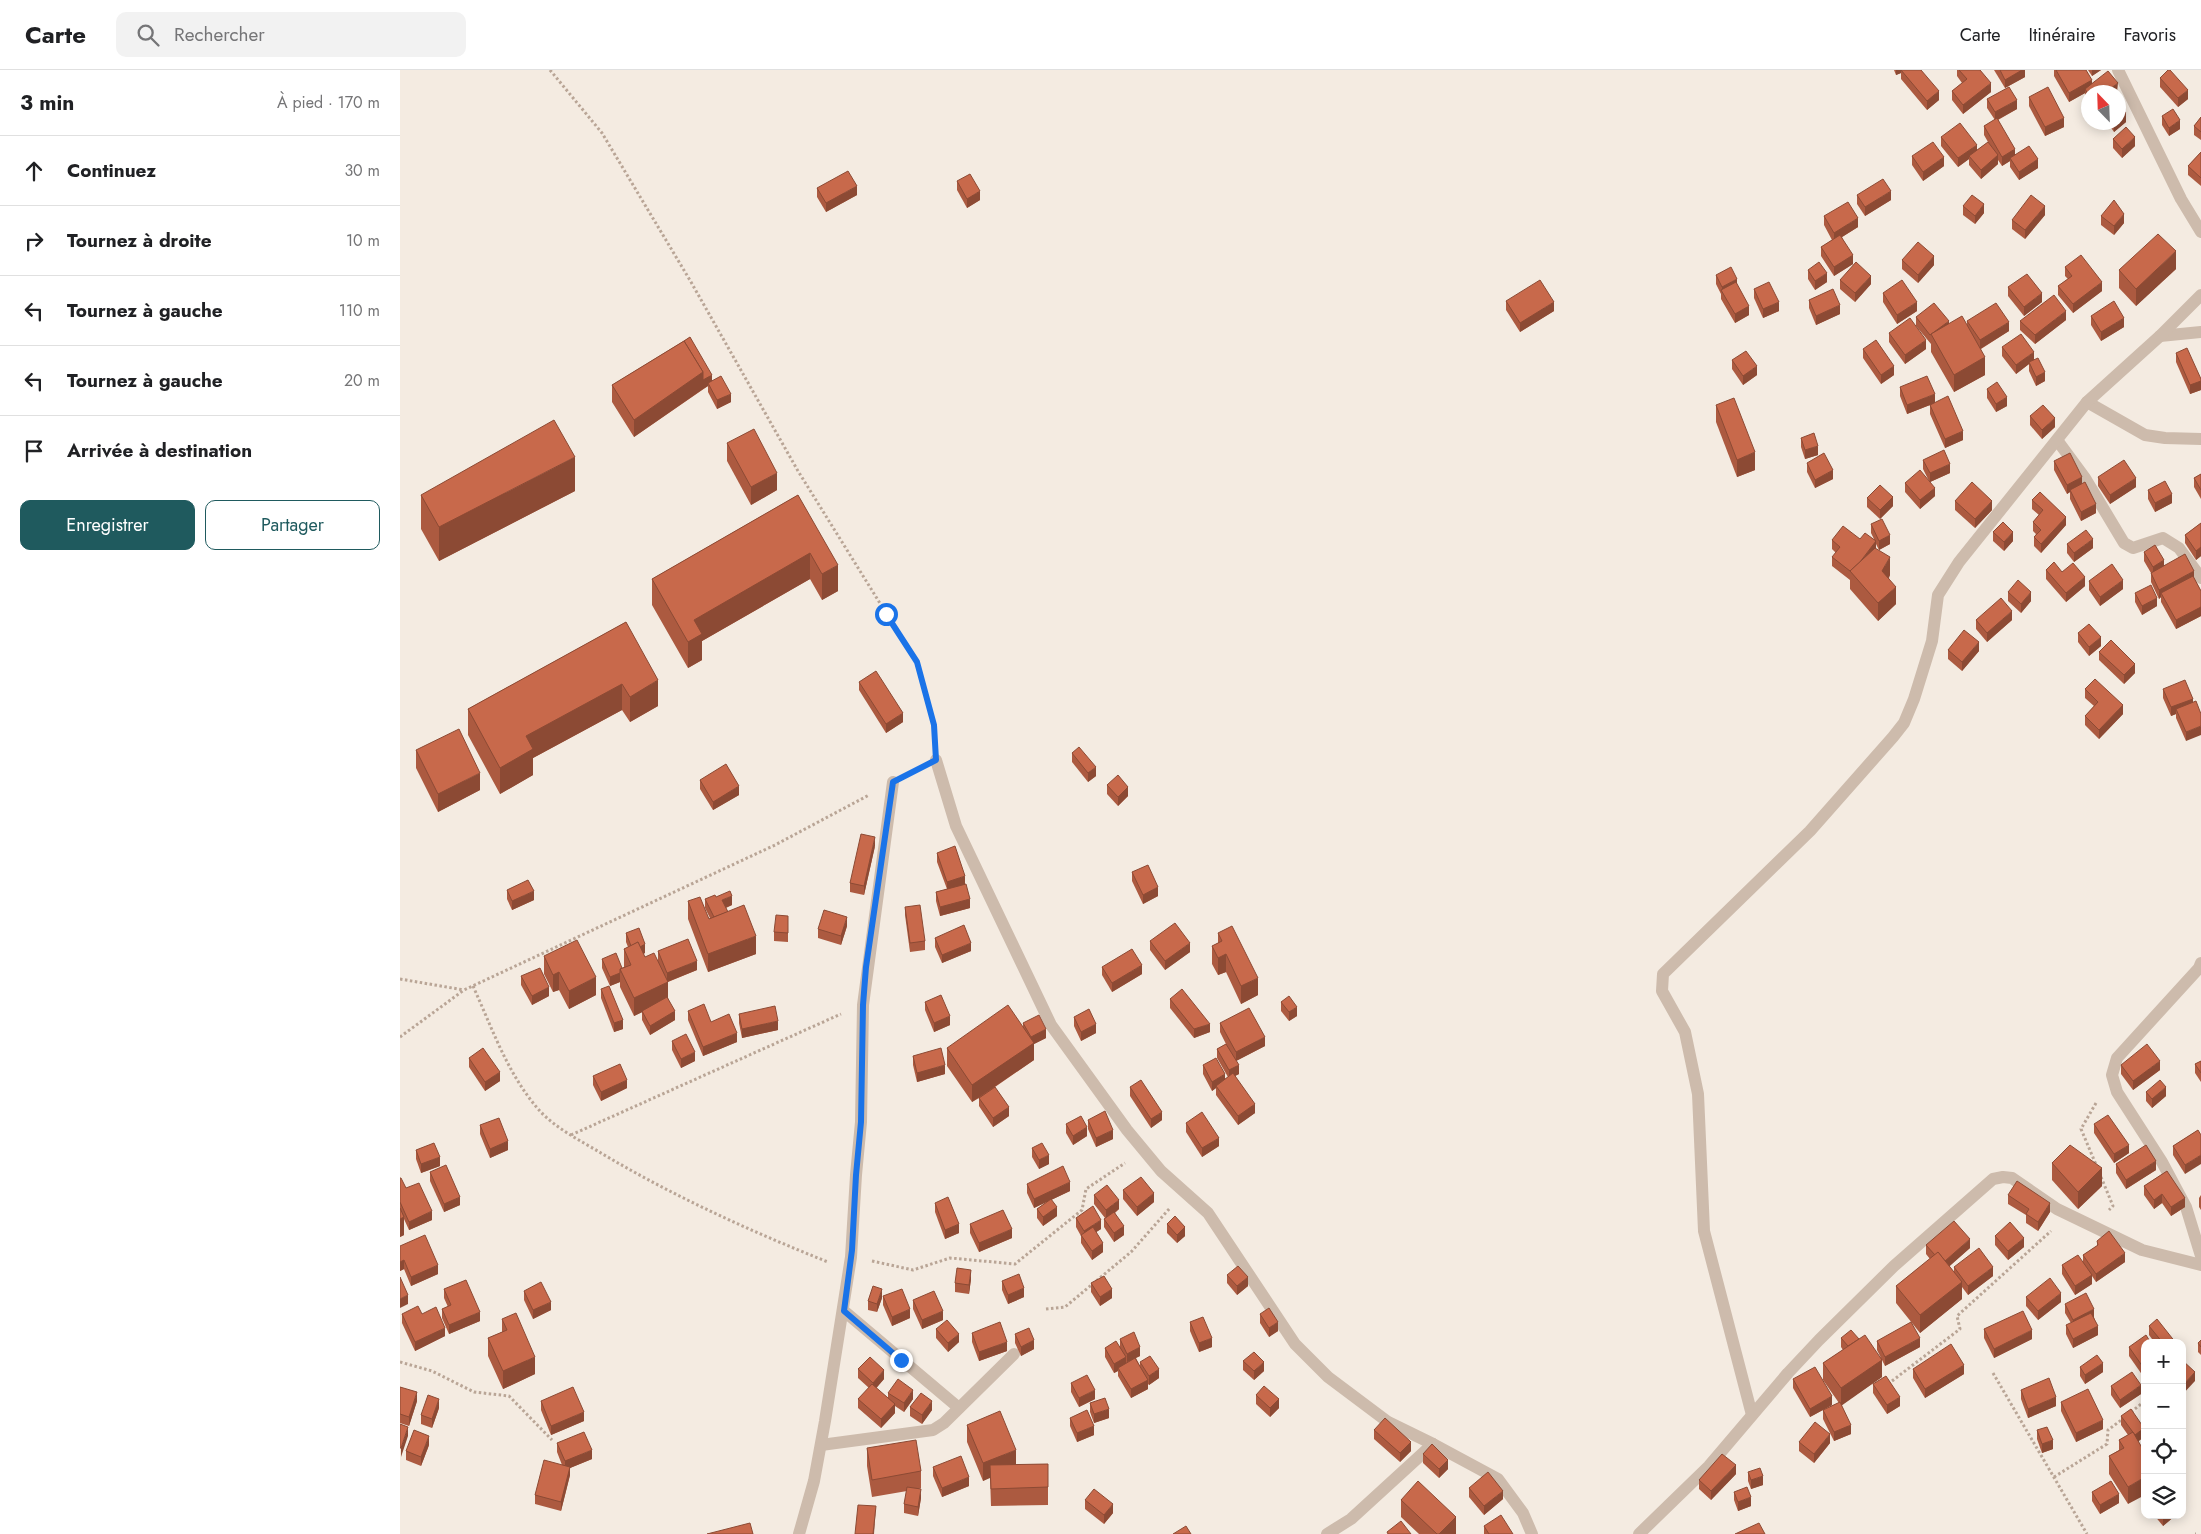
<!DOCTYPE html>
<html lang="fr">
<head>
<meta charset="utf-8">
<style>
	:root { --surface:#fff; --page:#f2f2f2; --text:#202124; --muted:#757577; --line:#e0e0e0; --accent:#1f5a5e }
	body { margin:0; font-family:Jost,sans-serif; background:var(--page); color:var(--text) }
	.controls { position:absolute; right:15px; bottom:15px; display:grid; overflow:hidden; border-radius:10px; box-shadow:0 2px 12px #0003 }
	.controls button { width:45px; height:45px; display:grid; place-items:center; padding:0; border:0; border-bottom:1px solid var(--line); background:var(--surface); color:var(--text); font:25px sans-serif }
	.compass { position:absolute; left:1681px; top:15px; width:45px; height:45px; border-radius:50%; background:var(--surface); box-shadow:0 2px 12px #0003; rotate:337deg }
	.stop { position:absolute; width:15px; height:15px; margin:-11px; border:4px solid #1a73e8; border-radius:50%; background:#fff }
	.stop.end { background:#1a73e8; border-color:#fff; box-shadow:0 1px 5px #0008 }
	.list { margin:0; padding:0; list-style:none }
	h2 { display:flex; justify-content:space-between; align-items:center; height:65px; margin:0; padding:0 20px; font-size:21px }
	h2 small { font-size:16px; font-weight:400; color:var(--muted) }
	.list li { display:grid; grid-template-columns:32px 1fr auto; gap:15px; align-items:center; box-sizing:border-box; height:70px; padding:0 20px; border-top:1px solid var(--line) }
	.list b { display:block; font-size:19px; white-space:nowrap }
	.list em { font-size:16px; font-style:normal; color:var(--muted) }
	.actions { display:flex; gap:10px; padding:15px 20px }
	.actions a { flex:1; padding:11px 0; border:1px solid var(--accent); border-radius:10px; text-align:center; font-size:18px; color:var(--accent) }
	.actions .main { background:var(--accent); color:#fff }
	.icon { flex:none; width:28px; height:28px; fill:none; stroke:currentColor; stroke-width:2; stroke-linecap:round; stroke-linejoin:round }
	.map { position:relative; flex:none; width:1801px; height:1464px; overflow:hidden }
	header { display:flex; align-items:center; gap:30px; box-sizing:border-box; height:70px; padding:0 25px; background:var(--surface); border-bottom:1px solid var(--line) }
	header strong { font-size:24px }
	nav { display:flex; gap:28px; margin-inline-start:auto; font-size:18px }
	.search { width:350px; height:45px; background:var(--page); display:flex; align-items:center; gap:12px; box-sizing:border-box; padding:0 18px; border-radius:10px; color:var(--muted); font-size:19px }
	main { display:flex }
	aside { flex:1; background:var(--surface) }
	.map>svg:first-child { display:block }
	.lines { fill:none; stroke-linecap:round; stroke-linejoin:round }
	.path { stroke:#b9a596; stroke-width:3; stroke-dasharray:2.5 2.5; stroke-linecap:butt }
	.minor { stroke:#cdbbac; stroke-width:12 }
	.wall { fill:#ac5a40 }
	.shaded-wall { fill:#8c4a34 }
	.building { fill:#c8694b; stroke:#8c4a34 }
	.route { stroke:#1a73e8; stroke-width:6 }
</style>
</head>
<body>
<header>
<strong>Carte</strong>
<div class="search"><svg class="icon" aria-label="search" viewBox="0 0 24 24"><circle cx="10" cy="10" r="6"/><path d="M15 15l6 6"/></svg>Rechercher</div>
<nav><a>Carte</a><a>Itinéraire</a><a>Favoris</a></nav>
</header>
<main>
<aside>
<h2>3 min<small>À pied · 170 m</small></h2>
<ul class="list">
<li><svg class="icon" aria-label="ahead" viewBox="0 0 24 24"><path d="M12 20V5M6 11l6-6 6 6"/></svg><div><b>Continuez</b></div><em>30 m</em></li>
<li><svg class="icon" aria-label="right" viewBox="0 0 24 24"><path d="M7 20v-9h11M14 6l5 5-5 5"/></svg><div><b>Tournez à droite</b></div><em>10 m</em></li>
<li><svg class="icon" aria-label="left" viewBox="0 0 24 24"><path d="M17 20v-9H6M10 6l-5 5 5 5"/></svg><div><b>Tournez à gauche</b></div><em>110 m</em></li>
<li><svg class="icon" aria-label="left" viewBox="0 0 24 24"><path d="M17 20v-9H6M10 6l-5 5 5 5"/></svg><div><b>Tournez à gauche</b></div><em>20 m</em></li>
<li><svg class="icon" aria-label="arrive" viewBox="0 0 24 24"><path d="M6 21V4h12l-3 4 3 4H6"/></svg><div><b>Arrivée à destination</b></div></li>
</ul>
<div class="actions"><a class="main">Enregistrer</a><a>Partager</a></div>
</aside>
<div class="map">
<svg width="1801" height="1464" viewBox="0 0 1801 1464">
	<rect width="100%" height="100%" fill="#f4ebe1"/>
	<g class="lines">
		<g class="path">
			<path d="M150 0 202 63 291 212 398 401 517 593 534 655 535 667"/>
			<path d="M0 909 64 920"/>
			<path d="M73 916C92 958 108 1005 139 1040 155 1058 181 1071 201 1083 273 1126 350 1161 428 1192"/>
			<path d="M0 967 64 920 375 775 469 725"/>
			<path d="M1696 1033 1681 1059 1697 1097"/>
			<path d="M171 1065 441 944"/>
			<path d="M1701 1107 1713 1136 1709 1140"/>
			<path d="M472 1191 513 1200 550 1188 615 1194 682 1140 686 1119 725 1093"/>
			<path d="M646 1239 665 1237 731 1182 770 1138"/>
			<path d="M0 1292 32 1301 74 1322 109 1326 152 1370"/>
			<path d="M1593 1303 1687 1464"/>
			<path d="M1492 1311 1560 1259 1557 1246 1651 1161"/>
			<path d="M1731 1342 1745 1331"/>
			<path d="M1654 1407 1707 1374 1708 1360 1724 1348"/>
			<path d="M1795 1464H1796"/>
		</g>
		<g class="minor">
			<path d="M1718 0 1781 129 1801 162"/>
			<path d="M1760 266 1801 262"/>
			<path d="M1687 332 1745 365 1765 368 1801 369"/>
			<path d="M1657 370 1685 408 1724 473 1733 478 1763 468 1779 478 1801 508"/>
			<path d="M536 690 556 756 651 955 727 1060 761 1101 808 1143 895 1274 928 1307 988 1352 1033 1374 1098 1409 1123 1443 1132 1464"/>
			<path d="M1801 893 1799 898 1717 988 1712 1005 1717 1022 1762 1092 1786 1137 1801 1186"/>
			<path d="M444 1241 559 1338"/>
			<path d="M1352 1345 1304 1161 1298 1024 1285 962 1262 921 1263 904 1410 761 1493 667 1504 653 1514 629 1532 571 1538 525 1559 492 1687 332 1760 266 1801 225"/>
			<path d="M421 1375 533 1360 544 1353 614 1284"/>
			<path d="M399 1464 414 1411 425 1351 451 1187 456 1105 461 1052 463 935 493 712"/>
			<path d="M927 1464 951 1449 1033 1374"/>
			<path d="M1239 1464 1309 1396 1388 1303 1419 1270 1494 1196 1593 1109 1603 1107 1612 1108 1657 1139 1742 1180 1801 1195"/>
		</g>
	</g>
	<g class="wall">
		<path d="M1494 0H1521L1539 30 1527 40 1501 9V3L1496 5Z"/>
		<path d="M1557 0H1580L1591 22 1563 44 1552 30V21L1562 13 1557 6Z"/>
		<path d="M1594 0H1625V7L1605 18Z"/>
		<path d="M1654 0H1686L1692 13 1718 22H1688V33L1685 28V23L1669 32 1654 6Z"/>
		<path d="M1688 0H1701L1692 6Z"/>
		<path d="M1760 8 1788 29 1778 37 1760 17Z"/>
		<path d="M1629 27 1664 57 1645 66 1629 36Z"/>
		<path d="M1587 29 1617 39 1598 50 1615 85 1638 98 1619 110 1610 97V91L1602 96 1598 90V94L1581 109 1569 95V89L1558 97 1541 76V67L1577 80 1588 72 1584 65V56L1595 50 1587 38Z"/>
		<path d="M1762 46 1780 59 1769 66 1762 55Z"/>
		<path d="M1801 47V70L1794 65V56Z"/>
		<path d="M1707 52H1726L1714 62Z"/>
		<path d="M1713 69 1735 76 1722 88 1713 78Z"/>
		<path d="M1801 82V116L1788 105V96Z"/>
		<path d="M1512 86 1544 96 1523 111 1512 95Z"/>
		<path d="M557 111 580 130 567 138 557 120Z"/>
		<path d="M417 118 457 125 426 142 417 127Z"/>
		<path d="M1457 125 1491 130 1465 146 1457 134Z"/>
		<path d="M1563 136 1584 143 1575 154 1563 145Z"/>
		<path d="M1645 145 1625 169 1612 159V150Z"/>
		<path d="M1424 146 1458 157 1442 167 1453 194 1434 206 1421 186V177L1432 170 1424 155Z"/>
		<path d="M1701 146 1724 153 1714 165 1701 155Z"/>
		<path d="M1502 190 1534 195 1518 213 1502 199Z"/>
		<path d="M1665 197 1702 221 1673 243 1658 225V216L1668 209 1665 206Z"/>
		<path d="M1776 199 1736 236 1719 218V200Z"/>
		<path d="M1408 200 1427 212 1415 220 1408 209Z"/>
		<path d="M1316 205 1337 216 1349 245 1335 253 1321 229V224L1316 214Z"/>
		<path d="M1440 210 1471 214 1455 232 1440 219Z"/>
		<path d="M1608 217 1642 232 1624 246 1608 226Z"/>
		<path d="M1354 219 1379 241 1363 248 1354 228Z"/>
		<path d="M1483 223 1517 241 1497 254 1483 232Z"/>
		<path d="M1409 230 1440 244 1416 255 1409 238Z"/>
		<path d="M1106 231 1154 241 1120 262 1106 240Z"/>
		<path d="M1691 246 1724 257 1701 271 1691 255Z"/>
		<path d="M1516 247 1549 254 1567 256V251L1609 261 1581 279 1585 305 1554 322 1531 282V274L1516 256Z"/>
		<path d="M1666 250 1635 274 1620 260V251Z"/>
		<path d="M1489 263 1526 279 1505 294 1489 272Z"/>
		<path d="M290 267 312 311 331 332 317 339 308 322V316L234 367 212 332V315Z"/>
		<path d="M1602 277 1634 290 1645 311 1636 316 1629 301V294L1616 304 1602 286Z"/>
		<path d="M1463 279 1494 305 1481 314 1463 288Z"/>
		<path d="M1776 283 1801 309V320L1790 324 1776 292Z"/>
		<path d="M1332 290 1357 305 1343 315 1332 299Z"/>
		<path d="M1500 317 1535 333 1563 370 1545 378 1530 344V335L1507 344 1500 326Z"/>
		<path d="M1587 319 1607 336 1596 342 1587 328Z"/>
		<path d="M1316 335 1355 400 1337 407 1316 352Z"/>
		<path d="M1630 346 1655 357 1642 369 1630 355Z"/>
		<path d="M1401 368 1418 385 1405 389 1401 377Z"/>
		<path d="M327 373 377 420 351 435 327 391Z"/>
		<path d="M1523 390 1550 403 1530 412 1535 426 1520 439 1505 422V413L1529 411 1523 399Z"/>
		<path d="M1654 391 1682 414 1696 443 1681 451 1670 429V422L1667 424 1654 400Z"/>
		<path d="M1407 393 1433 409 1415 418 1407 402Z"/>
		<path d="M1801 404V429L1794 417V408Z"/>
		<path d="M1698 407 1736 417 1710 434 1698 416Z"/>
		<path d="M1748 420 1772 433 1755 442 1748 429Z"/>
		<path d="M175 421 39 491 21 459V425Z"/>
		<path d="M398 425 438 521 422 530 410 509 302 571V590L288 598 252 535V509Z"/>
		<path d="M1467 428 1493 436 1480 449 1467 437Z"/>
		<path d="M1632 430 1666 455 1641 483 1634 476V467L1636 464 1633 461V452L1639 445 1632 439Z"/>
		<path d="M1555 431 1592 440 1575 458 1555 440Z"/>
		<path d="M1801 453V486L1796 490 1785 473V465Z"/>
		<path d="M1471 454 1490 474 1479 480 1476 474V479L1490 505 1489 508 1496 534 1478 551 1450 519V510L1432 496V487L1436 483 1432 479V470L1460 469H1474L1471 463Z"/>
		<path d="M1593 462 1613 471 1604 481 1593 471Z"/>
		<path d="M1667 474 1693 478 1674 492 1667 483Z"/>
		<path d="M1744 482 1764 495 1794 508 1801 521V546L1776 559 1761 532V527L1759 529 1751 512V503L1744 491Z"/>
		<path d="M1646 500 1662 502 1685 516 1666 532 1646 509Z"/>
		<path d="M1689 511 1723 519 1700 536 1689 520Z"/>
		<path d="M1608 522 1631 531 1621 543 1608 531Z"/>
		<path d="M1735 523 1757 536 1742 545 1735 532Z"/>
		<path d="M1576 550H1612L1587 572 1576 559Z"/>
		<path d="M226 552 258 636 230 652 222 640 133 688V705L100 724 68 665V639Z"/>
		<path d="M1678 563 1701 576 1689 586 1678 572Z"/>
		<path d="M1548 580 1579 581 1562 601 1548 589Z"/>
		<path d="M1699 582 1735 603 1724 614 1699 590Z"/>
		<path d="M459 612 503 652 486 663 459 620Z"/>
		<path d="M1685 619 1723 644 1699 669 1685 655V646L1694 636 1685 628Z"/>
		<path d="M1763 619 1793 629 1786 671 1776 648V644L1771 646 1763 628Z"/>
		<path d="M16 680 80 720 38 742 16 698Z"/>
		<path d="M672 683 696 706 688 712 672 692Z"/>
		<path d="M300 710 339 725 313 740 300 719Z"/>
		<path d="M707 715 728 726 718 736 707 724Z"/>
		<path d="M475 776 464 825 450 822V813Z"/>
		<path d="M537 783 565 815 570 838 540 846 536 831V822L547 819 537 792Z"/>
		<path d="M732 802 758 826 743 834 732 811Z"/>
		<path d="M107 820 134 830 112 840 107 829Z"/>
		<path d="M316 827 332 835 326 838 328 842 356 884 308 902 288 849V831L309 849 310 848 305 838V829Z"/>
		<path d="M505 837 525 871V880L510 882 505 845Z"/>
		<path d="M388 846V872L374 871V862Z"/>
		<path d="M447 856 441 875 418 868V859Z"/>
		<path d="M226 863 245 883 243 884 245 887 258 890V881L297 900 268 912V928L275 950 250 965 242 950V942L234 946 220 917V912L210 916 202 898V889L222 898 224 897V879L228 877 226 872Z"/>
		<path d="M818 863 858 925 841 934 826 902 818 905 812 894V876L818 873Z"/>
		<path d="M535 868 571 881 542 893 535 877Z"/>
		<path d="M750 871 790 882 765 900 750 880Z"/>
		<path d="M144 886 196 925 169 939 159 920 153 922 144 904Z"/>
		<path d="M702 897 742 904 712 922 702 905Z"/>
		<path d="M121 906 149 926 132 935 121 915Z"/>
		<path d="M201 919 223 959 214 962 201 928Z"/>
		<path d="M770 929 810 962 794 968 770 938Z"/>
		<path d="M525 932 550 955 534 962 525 940Z"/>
		<path d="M881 932 897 946 889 951 881 941Z"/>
		<path d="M288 941 311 952 337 972 303 986 288 950Z"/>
		<path d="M339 944 378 960 342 968 339 953Z"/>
		<path d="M674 947 696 963 681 971 674 956Z"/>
		<path d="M623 953 646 968 634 974V990L595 1017 609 1046 593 1057 579 1036V1028L572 1032 547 996V978L623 957Z"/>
		<path d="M820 953 865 976 836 991 839 1004 835 1006 855 1043 838 1055 816 1025V1018L812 1021 803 1004V995L825 1009 828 1007 817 988V979L826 974 820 962Z"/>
		<path d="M272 971 295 991 281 998 272 980Z"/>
		<path d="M513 986 545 1004 517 1012 513 995Z"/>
		<path d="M69 988 100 1011 85 1021 69 997Z"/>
		<path d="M1801 991V1012L1795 1003V994Z"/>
		<path d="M1721 995 1760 1000 1733 1020 1721 1004Z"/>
		<path d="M193 1006 227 1018 201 1031 193 1015Z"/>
		<path d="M730 1017 762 1050 751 1058 730 1026Z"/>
		<path d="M1746 1022 1766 1026 1752 1038 1746 1031Z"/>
		<path d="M688 1050 713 1069 696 1077 688 1059Z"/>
		<path d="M786 1053 819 1076 802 1087 786 1062Z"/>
		<path d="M666 1054 687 1066 673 1075 666 1063Z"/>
		<path d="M1694 1054 1729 1083 1714 1093 1694 1063Z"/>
		<path d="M80 1055 108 1080 90 1088 80 1064Z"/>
		<path d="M1798 1060 1785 1104 1773 1085V1076Z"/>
		<path d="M632 1078 649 1094 639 1099 632 1087Z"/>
		<path d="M16 1080 40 1096 21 1103 16 1089Z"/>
		<path d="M1652 1093 1702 1116 1678 1139 1652 1110Z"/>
		<path d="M1716 1094 1756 1100 1726 1119 1716 1103Z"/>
		<path d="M1767 1101 1785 1137 1771 1146 1762 1133 1754 1139 1744 1125V1116Z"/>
		<path d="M30 1102 60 1135 44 1142 30 1111Z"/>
		<path d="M0 1108 6 1118 32 1150 9 1160 4 1149V1165L0 1167Z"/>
		<path d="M627 1114 670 1121 651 1130 657 1146 643 1156 637 1148V1139L648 1131 634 1138 627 1123Z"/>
		<path d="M723 1120 754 1132 737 1146 723 1129Z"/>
		<path d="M694 1125 719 1139 715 1143 724 1165 714 1172 704 1157V1149L705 1148 694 1134Z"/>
		<path d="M1608 1125 1650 1142 1638 1161 1626 1153V1145L1608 1134Z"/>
		<path d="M1801 1125V1140L1799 1137V1128Z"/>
		<path d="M535 1133 559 1163 545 1169 535 1142Z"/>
		<path d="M676 1148 701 1159 696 1162 703 1182 692 1190 681 1173V1166L676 1157Z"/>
		<path d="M570 1154 612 1168 579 1182 570 1163Z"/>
		<path d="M767 1154 785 1166 777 1173 767 1163Z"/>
		<path d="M1595 1166 1624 1177 1608 1190 1595 1175Z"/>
		<path d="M1697 1171 1725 1192 1696 1212 1692 1206V1214L1675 1225 1662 1204V1195L1683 1192V1185L1697 1176Z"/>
		<path d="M1526 1175 1570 1178 1549 1196 1554 1202V1197L1593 1206 1568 1225 1562 1217V1229L1520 1263 1496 1233V1216L1530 1189 1526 1184Z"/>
		<path d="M0 1176 38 1204 11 1216 4 1199 0 1201Z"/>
		<path d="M827 1205 848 1216 837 1225 827 1213Z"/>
		<path d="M571 1209 569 1224 555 1222V1213Z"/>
		<path d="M602 1211 624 1227 608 1234 602 1220Z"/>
		<path d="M691 1213 712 1228 700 1236 691 1222Z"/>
		<path d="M44 1219 80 1251 49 1264 42 1248V1239L48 1237 44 1228Z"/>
		<path d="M124 1221 151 1240 133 1249 124 1230Z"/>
		<path d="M483 1226 510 1248 492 1256 483 1235Z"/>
		<path d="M1626 1227 1661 1232 1638 1250 1626 1236Z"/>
		<path d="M482 1228 477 1242 468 1240V1231Z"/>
		<path d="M513 1230 543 1250 522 1259 513 1239Z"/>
		<path d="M1665 1234 1694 1247 1698 1265 1673 1278 1666 1264V1255L1671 1253 1665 1243Z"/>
		<path d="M2 1244H22L45 1266 15 1281 2 1253Z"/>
		<path d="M860 1244 878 1261 869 1267 860 1253Z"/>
		<path d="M102 1249 135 1304 103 1319 88 1286V1268L102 1262Z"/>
		<path d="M790 1252 812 1277 799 1282 790 1261Z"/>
		<path d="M1749 1256 1776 1273H1755L1749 1265Z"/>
		<path d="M536 1259 559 1272 548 1282 536 1268Z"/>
		<path d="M1584 1259 1632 1269 1594 1288 1584 1268Z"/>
		<path d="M572 1263 607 1281 579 1291 572 1272Z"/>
		<path d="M615 1264 634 1279 621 1286 615 1273Z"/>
		<path d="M1441 1268 1459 1269 1481 1288 1477 1280V1271L1520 1277 1485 1296 1482 1290V1307L1441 1335 1451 1364 1434 1371 1423 1349V1340L1439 1333 1423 1310V1293L1443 1280 1441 1277Z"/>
		<path d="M720 1269 740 1286 736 1288 740 1296V1292L759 1308 749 1315 748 1314V1319L731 1328 718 1306V1301L714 1303 705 1287V1278L720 1277Z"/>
		<path d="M1801 1270V1285L1798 1282V1273Z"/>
		<path d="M1745 1273V1305L1743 1306 1729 1286V1277Z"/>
		<path d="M843 1291 864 1301 854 1310 843 1300Z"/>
		<path d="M1680 1297 1703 1302 1685 1314 1680 1306Z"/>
		<path d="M458 1299 484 1309 476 1318 488 1328V1323L513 1329 504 1342 495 1336V1343L481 1358 458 1338V1329L469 1318 458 1308Z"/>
		<path d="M1513 1299 1564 1304 1525 1328 1513 1308Z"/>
		<path d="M1393 1309 1432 1335 1410 1347 1393 1318Z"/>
		<path d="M671 1313 695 1329 679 1337 671 1322Z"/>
		<path d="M1473 1314 1500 1336 1487 1344 1473 1323Z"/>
		<path d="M1711 1316 1741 1324 1720 1338 1711 1325Z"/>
		<path d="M0 1317 17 1331 9 1356 0 1353Z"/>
		<path d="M1621 1320 1656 1336 1628 1348 1621 1329Z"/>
		<path d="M856 1325 879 1338 870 1347 856 1334Z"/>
		<path d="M141 1331 184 1351 151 1365 141 1340Z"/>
		<path d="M1661 1332 1703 1359 1676 1372 1661 1341Z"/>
		<path d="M690 1333 709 1348 694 1353 690 1342Z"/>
		<path d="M510 1337 532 1340 522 1354 510 1346Z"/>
		<path d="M39 1338 32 1358 21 1354V1345Z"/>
		<path d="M1721 1346 1744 1367 1738 1371 1728 1434 1709 1404V1386L1719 1380V1370L1728 1365 1721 1355Z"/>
		<path d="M670 1348 694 1365 677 1372 670 1356Z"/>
		<path d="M567 1355 616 1395 648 1394V1435L591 1436 590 1407 583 1411 567 1372Z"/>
		<path d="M974 1360 1011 1381 1000 1392 974 1369Z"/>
		<path d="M1637 1360 1653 1379 1642 1383 1637 1369Z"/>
		<path d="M1399 1372 1430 1373 1414 1393 1399 1381Z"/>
		<path d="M157 1373 192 1389 170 1398V1405L161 1441 135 1434V1425L162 1395 157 1382Z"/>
		<path d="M29 1375 21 1396 6 1390V1381Z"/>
		<path d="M467 1378 521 1401V1418L519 1419 521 1428 518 1446 504 1443V1434L507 1421 472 1427 467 1396Z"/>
		<path d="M1023 1384 1048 1399 1039 1408 1023 1393Z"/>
		<path d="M533 1397 569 1416 542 1427 533 1406Z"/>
		<path d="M1348 1402 1363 1415 1351 1419 1348 1411Z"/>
		<path d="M1336 1404 1311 1430 1299 1419V1410Z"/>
		<path d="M1069 1418 1103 1429 1084 1445 1069 1427Z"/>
		<path d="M1334 1422 1351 1436 1338 1441 1334 1430Z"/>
		<path d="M1692 1422 1719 1433 1700 1444 1692 1431Z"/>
		<path d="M685 1430 713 1443 704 1454 685 1439Z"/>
		<path d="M1001 1430 1056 1464H1019L1001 1447Z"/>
		<path d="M1754 1445H1776L1763 1456Z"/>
		<path d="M1084 1456 1113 1464H1084Z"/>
	</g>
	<g class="shaded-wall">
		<path d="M1496 0H1506H1501V3L1496 5Z"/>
		<path d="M1622 0H1625V7L1605 18V10Z"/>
		<path d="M1692 0H1701L1692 6Z"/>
		<path d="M1692 10V19H1685V23L1669 32V23Z"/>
		<path d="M1591 13V22L1563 44V35Z"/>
		<path d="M1718 13 1717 22H1706Z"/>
		<path d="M1788 20V29L1778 37V28Z"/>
		<path d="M1539 21V30L1527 40V31Z"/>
		<path d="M1617 30V39L1595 51V42Z"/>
		<path d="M1726 43V52L1714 62V53L1718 52V49Z"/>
		<path d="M1664 48V57L1645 66V57Z"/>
		<path d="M1780 50V59L1769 66V58Z"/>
		<path d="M1735 67V76L1722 88V79Z"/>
		<path d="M1577 75V84L1569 86V89L1558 97V88Z"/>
		<path d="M1615 79V88H1610V91L1602 96V87Z"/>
		<path d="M1598 85V94L1581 109V100Z"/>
		<path d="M1544 87V96L1523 111V102Z"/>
		<path d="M1638 89V98L1619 110V102Z"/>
		<path d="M457 116V125L426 142V133Z"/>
		<path d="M580 121V130L567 138V129Z"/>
		<path d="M1491 121V130L1465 146V137Z"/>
		<path d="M1584 134V143L1575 154V146Z"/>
		<path d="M1645 136V145L1625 169V160Z"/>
		<path d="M1724 144V153L1714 165V156Z"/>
		<path d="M1458 148V157L1434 172V163Z"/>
		<path d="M1776 181V199L1736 236V219Z"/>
		<path d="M1453 185V194L1434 206V197Z"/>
		<path d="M1534 186V195L1518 213V205Z"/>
		<path d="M1427 203V212L1415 220V211Z"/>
		<path d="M1471 206V214L1455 232V223Z"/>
		<path d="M1337 209V218L1322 222V217Z"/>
		<path d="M1702 212V221L1673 243V234Z"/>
		<path d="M1642 223V232L1624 246V237Z"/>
		<path d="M1154 232V241L1120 262V253Z"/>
		<path d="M1379 232V241L1363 248V239Z"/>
		<path d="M1517 232V241L1497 254V245Z"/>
		<path d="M1440 235V244L1416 255V246Z"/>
		<path d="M1349 236V245L1335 253V244Z"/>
		<path d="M1666 241V250L1635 274V265Z"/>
		<path d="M1724 248V257L1701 271V262Z"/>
		<path d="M1549 251V260L1531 265Z"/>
		<path d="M1609 252V261L1580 279V270Z"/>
		<path d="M1526 270V279L1505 294V285Z"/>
		<path d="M1634 282V291L1629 292V294L1616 304V295Z"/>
		<path d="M1585 287V305L1554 322V305Z"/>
		<path d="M1357 296V305L1343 315V306Z"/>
		<path d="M1494 296V305L1481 314V305Z"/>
		<path d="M303 302V319L234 367V350Z"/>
		<path d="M1645 302V311L1636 316V307Z"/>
		<path d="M312 305V313H308V316L303 319V310Z"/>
		<path d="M1801 311V320L1790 324V315Z"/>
		<path d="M331 324V332L317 339V330Z"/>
		<path d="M1535 324V333L1507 344V335Z"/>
		<path d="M1607 327V336L1596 342V334Z"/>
		<path d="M1655 348V357L1642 369V360Z"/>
		<path d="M1563 361V370L1545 378V369Z"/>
		<path d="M1418 376V385L1405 389V380Z"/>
		<path d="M1355 382V400L1337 407V390Z"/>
		<path d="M175 387V421L39 491V457Z"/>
		<path d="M1550 394V403L1530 412V403Z"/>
		<path d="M1433 400V409L1415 418V410Z"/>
		<path d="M377 403V420L351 435V417Z"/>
		<path d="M1682 407V416L1670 420V422L1667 424V415Z"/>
		<path d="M1736 408V417L1710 434V425Z"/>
		<path d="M1535 418V426L1520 439V430Z"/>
		<path d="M1772 424V433L1755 442V433Z"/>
		<path d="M1493 427V436L1480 449V440Z"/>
		<path d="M1592 431V440L1575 458V449Z"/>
		<path d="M1696 434V443L1681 451V442Z"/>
		<path d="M1666 447V455L1641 483V474Z"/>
		<path d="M1613 462V471L1604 481V472Z"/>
		<path d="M1490 465V474L1479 480V471Z"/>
		<path d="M1693 469V478L1674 492V483Z"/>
		<path d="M1476 471V480L1452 504Z"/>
		<path d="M1801 477V486L1796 490V481Z"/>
		<path d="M410 483V509L302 571V590L288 598V572L294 550Z"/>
		<path d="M1490 487V505L1482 519V501Z"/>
		<path d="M1764 490V499L1753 506V497Z"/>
		<path d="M438 495V521L422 530V504Z"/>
		<path d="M1794 501V510L1761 523V527L1759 529V520Z"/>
		<path d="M1685 507V516L1666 532V523Z"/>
		<path d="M1723 510V519L1700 536V527Z"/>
		<path d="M1496 517V534L1478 551V533Z"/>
		<path d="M1631 522V531L1621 543V534Z"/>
		<path d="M1757 528V536L1742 545V536Z"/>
		<path d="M1801 537V546L1776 559V550Z"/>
		<path d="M1612 541V550L1587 572V563Z"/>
		<path d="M1701 567V576L1689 586V577Z"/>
		<path d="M1579 572V581L1562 601V592Z"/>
		<path d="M1735 594V603L1724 614V605Z"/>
		<path d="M258 610V636L230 652V627Z"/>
		<path d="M222 614V640L133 688V705L100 724V698L126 666Z"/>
		<path d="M1793 629V637L1776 639V644L1771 646V637Z"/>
		<path d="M1723 635V644L1699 669V660Z"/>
		<path d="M503 643V652L486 663V654Z"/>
		<path d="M1801 656V665L1786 671V662Z"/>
		<path d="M696 697V706L688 712V703Z"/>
		<path d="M80 703V720L38 742V724Z"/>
		<path d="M339 716V725L313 740V732Z"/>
		<path d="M728 717V726L718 736V727Z"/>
		<path d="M475 767V776L464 825V816Z"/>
		<path d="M565 806V815L547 821V812Z"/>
		<path d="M758 817V826L743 834V825Z"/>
		<path d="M134 821V830L112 840V831Z"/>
		<path d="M332 826V835L322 839V830Z"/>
		<path d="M570 829V838L540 846V837Z"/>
		<path d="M447 847V856L441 875V866Z"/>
		<path d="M356 866V884L308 902V884Z"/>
		<path d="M571 873V881L542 893V885Z"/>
		<path d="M790 873V882L765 900V891Z"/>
		<path d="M245 874V883L232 889V880Z"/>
		<path d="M826 884V902L818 905V888Z"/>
		<path d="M297 891V900L267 912V903Z"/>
		<path d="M742 895V904L712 922V913Z"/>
		<path d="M159 902V920L153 922V905Z"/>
		<path d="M220 903V912L210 916V907Z"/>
		<path d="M196 907V925L169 939V921Z"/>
		<path d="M858 908V925L841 934V916Z"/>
		<path d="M268 912V930L234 946V928Z"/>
		<path d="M149 917V926L132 935V926Z"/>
		<path d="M897 937V946L889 951V942Z"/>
		<path d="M275 941V950L250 965V956Z"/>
		<path d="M550 946V955L534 962V953Z"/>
		<path d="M223 950V959L214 962V953Z"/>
		<path d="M378 951V960L342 968V959Z"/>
		<path d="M696 954V963L681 971V962Z"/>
		<path d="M810 954V962L794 968V959Z"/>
		<path d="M646 959V968L634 974V990L572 1032V1015L631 967Z"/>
		<path d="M337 963V972L303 986V977Z"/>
		<path d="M865 967V976L836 991V982Z"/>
		<path d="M295 982V991L281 998V989Z"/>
		<path d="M1760 991V1000L1733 1020V1011Z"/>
		<path d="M545 995V1004L517 1012V1003Z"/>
		<path d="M839 995V1004L829 1009V1000Z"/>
		<path d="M100 1002V1011L85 1021V1012Z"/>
		<path d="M825 1004V1013L816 1016V1018L812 1021V1012Z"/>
		<path d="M227 1010V1018L201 1031V1022Z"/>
		<path d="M1766 1017V1026L1752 1038V1029Z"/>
		<path d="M855 1034V1043L838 1055V1046Z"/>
		<path d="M609 1037V1046L593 1057V1048Z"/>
		<path d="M762 1042V1050L751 1058V1049Z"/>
		<path d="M687 1057V1066L673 1075V1066Z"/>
		<path d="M713 1060V1069L696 1077V1068Z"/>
		<path d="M819 1068V1076L802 1087V1078Z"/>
		<path d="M108 1071V1080L90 1088V1079Z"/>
		<path d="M1729 1075V1083L1714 1093V1084Z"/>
		<path d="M649 1085V1094L639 1099V1090Z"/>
		<path d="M1801 1085V1094L1785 1104V1095Z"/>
		<path d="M40 1087V1096L21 1103V1094Z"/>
		<path d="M1756 1091V1100L1726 1119V1110Z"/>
		<path d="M1702 1098V1116L1678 1139V1122Z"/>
		<path d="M670 1112V1121L634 1138V1129Z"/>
		<path d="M754 1123V1132L737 1146V1137Z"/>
		<path d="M1762 1124V1133L1754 1139V1130Z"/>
		<path d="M60 1127V1135L44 1142V1134Z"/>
		<path d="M1785 1128V1137L1771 1146V1137Z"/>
		<path d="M719 1130V1139L706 1149V1140Z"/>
		<path d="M1650 1133V1142L1638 1161V1152Z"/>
		<path d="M657 1137V1146L643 1156V1147Z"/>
		<path d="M32 1141V1150L9 1160V1152Z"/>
		<path d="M4 1147V1165L0 1167V1149Z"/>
		<path d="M701 1150V1159L684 1170V1161Z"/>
		<path d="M559 1154V1163L545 1169V1160Z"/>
		<path d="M724 1156V1165L714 1172V1163Z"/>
		<path d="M785 1157V1166L777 1173V1165Z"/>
		<path d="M612 1159V1168L579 1182V1173Z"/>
		<path d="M1624 1168V1177L1608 1190V1181Z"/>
		<path d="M1570 1169V1178L1542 1203V1194Z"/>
		<path d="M703 1173V1182L692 1190V1181Z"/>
		<path d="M1725 1183V1192L1696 1212V1204Z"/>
		<path d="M4 1190V1199L0 1201V1192Z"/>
		<path d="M38 1195V1204L11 1216V1207Z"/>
		<path d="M1593 1197V1206L1568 1225V1216Z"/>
		<path d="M571 1200V1209L569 1224V1215Z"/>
		<path d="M1692 1205V1214L1675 1225V1216Z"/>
		<path d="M848 1207V1216L837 1225V1216Z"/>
		<path d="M1562 1212V1229L1520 1263V1245Z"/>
		<path d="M624 1218V1227L608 1234V1225Z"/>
		<path d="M482 1219V1228L477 1242V1234Z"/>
		<path d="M712 1219V1228L700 1236V1227Z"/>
		<path d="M1661 1223V1232L1638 1250V1241Z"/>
		<path d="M8 1225V1234L0 1238V1229Z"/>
		<path d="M151 1232V1240L133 1249V1240Z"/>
		<path d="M510 1239V1248L492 1256V1247Z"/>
		<path d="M1694 1239V1248L1673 1258V1250Z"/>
		<path d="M543 1241V1250L522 1259V1250Z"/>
		<path d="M80 1242V1251L49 1264V1255Z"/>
		<path d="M878 1252V1261L869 1267V1258Z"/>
		<path d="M1698 1256V1265L1673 1278V1269Z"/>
		<path d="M45 1258V1266L15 1281V1272Z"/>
		<path d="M1632 1260V1269L1594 1288V1279Z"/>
		<path d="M559 1264V1272L548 1282V1273Z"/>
		<path d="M812 1268V1277L799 1282V1273Z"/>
		<path d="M1520 1268V1277L1485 1296V1287Z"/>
		<path d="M634 1270V1279L621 1286V1277Z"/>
		<path d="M607 1272V1281L579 1291V1282Z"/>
		<path d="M740 1277V1286L727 1292V1284Z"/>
		<path d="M135 1287V1304L103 1319V1301Z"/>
		<path d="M726 1287V1296L718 1298V1301L714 1303V1294Z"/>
		<path d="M1482 1290V1307L1441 1336V1318Z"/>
		<path d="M864 1292V1301L854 1310V1301Z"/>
		<path d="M1703 1293V1302L1685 1314V1305Z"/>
		<path d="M1564 1295V1304L1525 1328V1319Z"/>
		<path d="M1745 1296V1305L1743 1306V1297Z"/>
		<path d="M759 1299V1308L749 1315V1306Z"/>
		<path d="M484 1300V1309L473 1322V1313Z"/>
		<path d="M1795 1302V1311L1782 1325V1316Z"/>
		<path d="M748 1310V1319L731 1328V1319Z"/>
		<path d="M1741 1315V1324L1720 1338V1330Z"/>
		<path d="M513 1320V1329L504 1342V1333Z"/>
		<path d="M695 1320V1329L679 1337V1328Z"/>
		<path d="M17 1322V1331L9 1356V1347Z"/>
		<path d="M1432 1326V1335L1410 1347V1339Z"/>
		<path d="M1500 1327V1336L1487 1344V1335Z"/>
		<path d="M1656 1327V1336L1628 1348V1339Z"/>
		<path d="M39 1329V1338L32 1358V1349Z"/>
		<path d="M879 1329V1338L870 1347V1338Z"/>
		<path d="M532 1331V1340L522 1354V1345Z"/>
		<path d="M495 1334V1343L481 1358V1349Z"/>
		<path d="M709 1339V1348L694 1353V1344Z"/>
		<path d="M184 1342V1351L151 1365V1356Z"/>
		<path d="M1703 1350V1359L1676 1372V1363Z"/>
		<path d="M1451 1355V1364L1434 1371V1362Z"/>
		<path d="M694 1356V1365L677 1372V1363Z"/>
		<path d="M8 1357V1366L1 1387V1378Z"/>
		<path d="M1744 1358V1367L1735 1374V1365Z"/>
		<path d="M1430 1364V1373L1414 1393V1384Z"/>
		<path d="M29 1366V1375L21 1396V1387Z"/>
		<path d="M1653 1370V1379L1642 1383V1374Z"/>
		<path d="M1011 1372V1381L1000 1392V1383Z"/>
		<path d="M192 1380V1389L170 1398V1405L161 1441V1432L165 1400V1391Z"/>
		<path d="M616 1380V1397L583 1411V1393Z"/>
		<path d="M1048 1390V1399L1039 1408V1399Z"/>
		<path d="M1336 1395V1404L1311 1430V1421Z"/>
		<path d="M1363 1406V1415L1351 1419V1410Z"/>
		<path d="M569 1407V1416L542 1427V1418Z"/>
		<path d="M1745 1407V1425L1728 1434V1417Z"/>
		<path d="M521 1419V1428L518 1446V1437Z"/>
		<path d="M1103 1421V1429L1084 1445V1436Z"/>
		<path d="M1719 1424V1433L1700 1444V1435Z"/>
		<path d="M1351 1427V1436L1338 1441V1432Z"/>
		<path d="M713 1434V1443L704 1454V1445Z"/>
		<path d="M476 1436 474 1464H473Z"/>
		<path d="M1765 1445H1776L1763 1456V1447Z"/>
		<path d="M1056 1447V1464H1039Z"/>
	</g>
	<g class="building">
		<path d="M1501 0H1521L1539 21 1527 31Z"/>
		<path d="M1559 0H1580L1591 13 1563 35 1552 21 1567 9Z"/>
		<path d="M1600 0H1622L1605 10Z"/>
		<path d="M1656 0H1686L1692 10 1669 23Z"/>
		<path d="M1768 0H1770L1788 20 1778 28 1760 8Z"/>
		<path d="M1708 1 1718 13 1706 22H1688V24L1685 19Z"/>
		<path d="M1609 17 1617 30 1595 42 1587 29Z"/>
		<path d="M1648 17 1664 48 1645 57 1629 27Z"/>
		<path d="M1718 34 1726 43 1718 49Z"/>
		<path d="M1773 39 1780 50 1769 58 1762 46Z"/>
		<path d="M1801 47V62L1794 56Z"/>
		<path d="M1597 48 1615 79 1602 87 1584 56Z"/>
		<path d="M1560 53 1577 75 1558 88 1541 67Z"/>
		<path d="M1726 57 1735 67 1722 79 1713 69Z"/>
		<path d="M1533 72 1544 87 1523 102 1512 86Z"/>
		<path d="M1588 72 1598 85 1581 100 1569 86Z"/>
		<path d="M1629 76 1638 89 1619 102 1610 88Z"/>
		<path d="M1801 82V108L1788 96Z"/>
		<path d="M448 101 457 116 426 133 417 118Z"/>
		<path d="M570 104 580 121 567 129 557 111Z"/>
		<path d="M1483 109 1491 121 1465 137 1457 125Z"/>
		<path d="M1572 125 1584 134 1575 146 1563 136Z"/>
		<path d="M1631 125 1645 136 1625 160 1612 150Z"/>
		<path d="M1714 130 1724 144 1714 156 1701 146Z"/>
		<path d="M1448 132 1458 148 1434 163 1424 146Z"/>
		<path d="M1758 164 1776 181 1736 219 1719 200Z"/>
		<path d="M1440 165 1453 185 1434 197 1421 177Z"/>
		<path d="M1518 172 1534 186 1518 205 1502 190Z"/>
		<path d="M1681 185 1702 212 1673 234 1658 216 1672 206 1665 197Z"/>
		<path d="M1419 192 1427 203 1415 211 1408 200Z"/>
		<path d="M1456 192 1471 206 1455 223 1440 210Z"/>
		<path d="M1331 197 1337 209 1322 217 1316 205Z"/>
		<path d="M1627 204 1642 223 1624 237 1608 217Z"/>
		<path d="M1140 210 1154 232 1120 253 1106 231Z"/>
		<path d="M1502 210 1517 232 1497 245 1483 223Z"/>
		<path d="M1336 212 1349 236 1335 244 1321 220Z"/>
		<path d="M1369 212 1379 232 1363 239 1354 219Z"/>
		<path d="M1433 219 1440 235 1416 246 1409 230Z"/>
		<path d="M1654 225 1666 241 1635 265 1620 251Z"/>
		<path d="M1714 231 1724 248 1701 262 1691 246Z"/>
		<path d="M1534 233 1549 251 1530 265 1516 247Z"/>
		<path d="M1596 233 1609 252 1580 270 1567 251Z"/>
		<path d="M1562 246 1585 287 1554 305 1531 264Z"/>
		<path d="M1510 248 1526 270 1505 285 1489 263Z"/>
		<path d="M1621 264 1634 282 1616 295 1602 277Z"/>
		<path d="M290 267 312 305 303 310V302L284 271Z"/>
		<path d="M1476 270 1494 296 1481 305 1463 279Z"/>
		<path d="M284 271 303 302 234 350 212 315Z"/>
		<path d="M1787 278 1801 309V311L1790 315 1776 283Z"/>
		<path d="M1346 281 1357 296 1343 306 1332 290Z"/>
		<path d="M1638 288 1645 302 1636 307 1629 292Z"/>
		<path d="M321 306 331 324 317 330 308 313Z"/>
		<path d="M1527 306 1535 324 1507 335 1500 317Z"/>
		<path d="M1597 312 1607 327 1596 334 1587 319Z"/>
		<path d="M1548 326 1563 361 1545 369 1530 335Z"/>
		<path d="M1334 328 1355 382 1337 390 1316 335Z"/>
		<path d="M1643 335 1655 348 1642 360 1630 346Z"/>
		<path d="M154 350 175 387 39 457 21 425Z"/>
		<path d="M354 359 377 403 351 417 327 373Z"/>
		<path d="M1414 363 1418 376 1405 380 1401 368Z"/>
		<path d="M1544 380 1550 394 1530 403 1523 390Z"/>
		<path d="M1424 383 1433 400 1415 410 1407 393Z"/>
		<path d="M1670 383 1682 407 1667 415 1654 391Z"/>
		<path d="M1724 390 1736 408 1710 425 1698 407Z"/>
		<path d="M1520 400 1535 418 1520 430 1505 413Z"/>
		<path d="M1801 404V420L1794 408Z"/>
		<path d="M1765 411 1772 424 1755 433 1748 420Z"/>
		<path d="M1572 412 1592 431 1575 449 1555 431Z"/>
		<path d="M1685 412 1696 434 1681 442 1670 420Z"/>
		<path d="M1480 415 1493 427 1480 440 1467 428Z"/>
		<path d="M1640 422 1666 447 1641 474 1634 467 1641 460 1633 452 1643 440 1632 430Z"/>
		<path d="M398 425 438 495 422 504 410 483 294 550 302 564 288 572 252 509Z"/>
		<path d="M1482 449 1490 465 1479 471 1471 454Z"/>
		<path d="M1603 452 1613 462 1604 472 1593 462Z"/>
		<path d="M1801 453V477L1796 481 1785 465Z"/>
		<path d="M1443 456 1460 469 1465 463 1476 471 1460 492 1450 501 1432 487 1440 477 1432 470Z"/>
		<path d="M1686 460 1693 469 1674 483 1667 474Z"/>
		<path d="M1755 475 1764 490 1753 497 1744 482Z"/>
		<path d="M1475 478 1490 487 1482 501 1496 517 1478 533 1450 501Z"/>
		<path d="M1785 484 1794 501 1759 520 1751 503Z"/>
		<path d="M1654 492 1662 502 1673 493 1685 507 1666 523 1646 500Z"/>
		<path d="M1712 494 1723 510 1700 527 1689 511Z"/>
		<path d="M1793 506 1801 521V537L1776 550 1761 523Z"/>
		<path d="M1618 510 1631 522 1621 534 1608 522Z"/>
		<path d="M1751 515 1757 528 1742 536 1735 523Z"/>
		<path d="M1601 528 1612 541 1587 563 1576 550Z"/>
		<path d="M226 552 258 610 230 627 222 614 126 666 133 679 100 698 68 639Z"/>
		<path d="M1689 554 1701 567 1689 577 1678 563Z"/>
		<path d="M1564 560 1579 572 1562 592 1548 580Z"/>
		<path d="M1711 570 1735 594 1724 605 1699 582Z"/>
		<path d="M476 601 503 643 486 654 459 612Z"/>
		<path d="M1695 609 1723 635 1699 660 1685 646 1698 632 1685 619Z"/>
		<path d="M1785 610 1793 629 1771 637 1763 619Z"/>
		<path d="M1796 631 1801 644V656L1786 662 1776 639Z"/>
		<path d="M59 659 80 703 38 724 16 680Z"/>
		<path d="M679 677 696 697 688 703 672 683Z"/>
		<path d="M326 694 339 716 313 732 300 710Z"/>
		<path d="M718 705 728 717 718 727 707 715Z"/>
		<path d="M461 764 475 767 464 816 450 813Z"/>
		<path d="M555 776 565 806 547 812 537 783Z"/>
		<path d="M748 795 758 817 743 825 732 802Z"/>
		<path d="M128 810 134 821 112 831 107 820Z"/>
		<path d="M566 814 570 829 540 837 536 822Z"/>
		<path d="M330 821 332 826 322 830 328 842 314 847 305 829 315 825 316 827Z"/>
		<path d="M300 827 309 849 344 835 356 866 308 884 288 831Z"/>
		<path d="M520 835 525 871 510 873 505 837Z"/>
		<path d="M424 840 447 847 441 866 418 859Z"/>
		<path d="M376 845 388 846V863L374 862Z"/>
		<path d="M775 853 790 873 765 891 750 871Z"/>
		<path d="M564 855 571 873 542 885 535 868Z"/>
		<path d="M832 856 858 908 841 916 826 884 818 888 812 876 822 871 818 863Z"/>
		<path d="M239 858 245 874 240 877 238 872 231 876 226 863Z"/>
		<path d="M288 869 297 891 267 903 258 881Z"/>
		<path d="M177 870 196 907 169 921 159 902 153 905 144 886Z"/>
		<path d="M238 872 245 887 254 883 268 912 234 928 220 899 231 895 224 879Z"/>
		<path d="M732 879 742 895 712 913 702 897Z"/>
		<path d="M216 883 222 898 220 899V903L210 907 202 889Z"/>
		<path d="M140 898 149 917 132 926 121 906Z"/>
		<path d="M209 916 223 950 214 953 201 919Z"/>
		<path d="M782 919 810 954 794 959 770 929Z"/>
		<path d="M541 925 550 946 534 953 525 932Z"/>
		<path d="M889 926 897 937 889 942 881 932Z"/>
		<path d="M267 927 275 941 250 956 242 941Z"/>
		<path d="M304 934 311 952 329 944 337 963 303 977 288 941Z"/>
		<path d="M608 935 634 973 572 1015 547 978Z"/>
		<path d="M375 936 378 951 342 959 339 944Z"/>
		<path d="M849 938 865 967 836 982 820 953Z"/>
		<path d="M689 939 696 954 681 962 674 947Z"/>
		<path d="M639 945 646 959 631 967 623 953Z"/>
		<path d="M286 964 295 982 281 989 272 971Z"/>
		<path d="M826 974 839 995 829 1000 817 979Z"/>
		<path d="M1747 974 1760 991 1733 1011 1721 995Z"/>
		<path d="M83 978 100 1002 85 1012 69 988Z"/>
		<path d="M541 978 545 995 517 1003 513 986Z"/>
		<path d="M816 988 825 1004 812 1012 803 995Z"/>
		<path d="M1801 991V1003L1795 994Z"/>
		<path d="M220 994 227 1010 201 1022 193 1006Z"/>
		<path d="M833 1003 855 1034 838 1046 816 1016Z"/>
		<path d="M741 1010 762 1042 751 1049 730 1017Z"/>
		<path d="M1760 1010 1766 1017 1752 1029 1746 1022Z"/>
		<path d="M595 1017 609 1037 593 1048 579 1028Z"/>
		<path d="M705 1041 713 1060 696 1068 688 1050Z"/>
		<path d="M802 1042 819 1068 802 1078 786 1053Z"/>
		<path d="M1708 1045 1729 1075 1714 1084 1694 1054Z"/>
		<path d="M681 1046 687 1057 673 1066 666 1054Z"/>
		<path d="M99 1048 108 1071 90 1079 80 1055Z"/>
		<path d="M1798 1060 1801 1065V1085L1785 1095 1773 1076Z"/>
		<path d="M34 1073 40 1087 21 1094 16 1080Z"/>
		<path d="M642 1073 649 1085 639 1090 632 1078Z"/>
		<path d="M1670 1075 1702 1098 1678 1122 1652 1093Z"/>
		<path d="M1746 1075 1756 1091 1726 1110 1716 1094Z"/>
		<path d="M46 1095 60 1127 44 1134 30 1102Z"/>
		<path d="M663 1096 670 1112 634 1129 627 1114Z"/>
		<path d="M1767 1101 1785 1128 1771 1137 1762 1124 1754 1130 1744 1116Z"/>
		<path d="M741 1107 754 1123 737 1137 723 1120Z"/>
		<path d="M0 1108H1L6 1118 19 1113 32 1141 9 1152 0 1132Z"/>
		<path d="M1617 1111 1650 1133 1638 1152 1626 1144 1629 1139 1608 1125Z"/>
		<path d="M707 1115 719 1130 706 1140 694 1125Z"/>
		<path d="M548 1127 559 1154 545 1160 535 1133Z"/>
		<path d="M651 1129 657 1137 643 1147 637 1139Z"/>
		<path d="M693 1136 701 1150 684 1161 676 1148Z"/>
		<path d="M0 1138 4 1147 0 1149Z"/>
		<path d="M603 1140 612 1159 579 1173 570 1154Z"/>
		<path d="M714 1142 724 1156 714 1163 704 1149Z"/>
		<path d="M775 1146 785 1157 777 1165 767 1154Z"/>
		<path d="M1554 1151 1570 1169 1545 1191 1538 1182 1535 1185 1526 1175Z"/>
		<path d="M1610 1152 1624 1168 1608 1181 1595 1166Z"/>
		<path d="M693 1157 703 1173 692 1181 681 1165Z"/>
		<path d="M1709 1161 1725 1183 1696 1204 1683 1185 1698 1175 1697 1171Z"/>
		<path d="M25 1165 38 1195 11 1207 4 1190 0 1192V1176Z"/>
		<path d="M1579 1178 1593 1197 1568 1216 1554 1197Z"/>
		<path d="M1538 1182 1562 1212 1520 1245 1496 1216Z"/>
		<path d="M1678 1185 1692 1205 1675 1216 1662 1195Z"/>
		<path d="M838 1196 848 1207 837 1216 827 1205Z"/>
		<path d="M557 1198 571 1200 569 1215 555 1213Z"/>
		<path d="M619 1204 624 1218 608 1225 602 1211Z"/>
		<path d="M704 1206 712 1219 700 1227 691 1213Z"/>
		<path d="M0 1207 8 1225 0 1229Z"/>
		<path d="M1650 1208 1661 1223 1638 1241 1626 1227Z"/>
		<path d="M66 1210 80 1242 49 1255 42 1239 51 1235 44 1219Z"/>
		<path d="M141 1212 151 1232 133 1240 124 1221Z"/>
		<path d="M473 1216 482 1219 477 1234 468 1231Z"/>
		<path d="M502 1219 510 1239 492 1247 483 1226Z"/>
		<path d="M534 1221 543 1241 522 1250 513 1230Z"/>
		<path d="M1686 1223 1694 1239 1673 1250 1665 1234Z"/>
		<path d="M18 1236 22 1244 36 1237 45 1258 15 1272 2 1244Z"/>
		<path d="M869 1238 878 1252 869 1258 860 1244Z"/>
		<path d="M1623 1241 1632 1260 1594 1279 1584 1259Z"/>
		<path d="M116 1243 135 1287 103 1301 88 1268 107 1260 102 1249Z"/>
		<path d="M1691 1243 1698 1256 1673 1269 1666 1255Z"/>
		<path d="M803 1247 812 1268 799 1273 790 1252Z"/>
		<path d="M1757 1249 1776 1273H1763L1749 1256Z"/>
		<path d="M547 1250 559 1264 548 1273 536 1259Z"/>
		<path d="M600 1252 607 1272 579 1282 572 1263Z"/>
		<path d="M1511 1252 1520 1268 1485 1287 1477 1271Z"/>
		<path d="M629 1258 634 1270 621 1277 615 1264Z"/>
		<path d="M1451 1260 1459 1269 1448 1276 1441 1268Z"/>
		<path d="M734 1262 740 1277 727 1284 720 1269Z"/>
		<path d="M1465 1265 1482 1290 1441 1318 1423 1293Z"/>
		<path d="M1746 1265 1751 1273H1745V1296L1743 1297 1729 1277Z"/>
		<path d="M1801 1270V1277L1798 1273Z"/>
		<path d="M716 1271 726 1287 714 1294 705 1278Z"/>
		<path d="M1551 1274 1564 1295 1525 1319 1513 1299Z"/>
		<path d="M854 1282 864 1292 854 1301 843 1291Z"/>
		<path d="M1697 1285 1703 1293 1685 1305 1680 1297Z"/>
		<path d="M750 1286 759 1299 749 1306 740 1292Z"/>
		<path d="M470 1287 484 1300 473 1313 458 1299Z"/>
		<path d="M735 1288 748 1310 731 1319 718 1298Z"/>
		<path d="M1782 1290 1795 1302 1782 1316Z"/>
		<path d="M1415 1297 1432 1326 1410 1339 1393 1309Z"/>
		<path d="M1732 1302 1741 1315 1720 1330 1711 1316Z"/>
		<path d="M687 1305 695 1320 679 1328 671 1313Z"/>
		<path d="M1486 1306 1500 1327 1487 1335 1473 1314Z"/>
		<path d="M1649 1308 1656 1327 1628 1339 1621 1320Z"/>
		<path d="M498 1309 513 1320 504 1333 488 1323Z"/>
		<path d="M472 1314 495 1334 481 1349 458 1329Z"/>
		<path d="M864 1316 879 1329 870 1338 856 1325Z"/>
		<path d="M0 1317 17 1322 9 1347 0 1344Z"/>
		<path d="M173 1317 184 1342 151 1356 141 1331Z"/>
		<path d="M1688 1319 1703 1350 1676 1363 1661 1332Z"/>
		<path d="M521 1323 532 1331 522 1345 510 1337Z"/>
		<path d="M28 1325 39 1329 32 1349 21 1345Z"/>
		<path d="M705 1328 709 1339 694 1344 690 1333Z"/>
		<path d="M1440 1332 1451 1355 1434 1362 1423 1340Z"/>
		<path d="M1731 1339 1744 1358 1735 1365 1721 1346Z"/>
		<path d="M687 1340 694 1356 677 1363 670 1348Z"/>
		<path d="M600 1341 616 1380 583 1393 567 1355Z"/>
		<path d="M985 1348 1011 1372 1000 1383 974 1360Z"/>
		<path d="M1415 1352 1430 1364 1414 1384 1399 1372Z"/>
		<path d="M0 1354 8 1357 1 1378H0Z"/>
		<path d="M1647 1357 1653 1370 1642 1374 1637 1360Z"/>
		<path d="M14 1360 29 1366 21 1387 6 1381Z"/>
		<path d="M184 1362 192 1380 165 1391 157 1373Z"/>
		<path d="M1733 1362 1745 1383V1407L1728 1417 1709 1386 1724 1378 1719 1370Z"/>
		<path d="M516 1370 521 1401 472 1410 467 1378Z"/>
		<path d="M1032 1374 1048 1390 1039 1399 1023 1384Z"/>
		<path d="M1322 1384 1336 1395 1311 1421 1299 1410Z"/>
		<path d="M561 1386 569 1407 542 1418 533 1397Z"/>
		<path d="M144 1390 170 1397 161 1432 135 1425Z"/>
		<path d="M648 1394V1417L591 1419 590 1395Z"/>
		<path d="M1360 1398 1363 1406 1351 1410 1348 1402Z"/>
		<path d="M1088 1402 1103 1421 1084 1436 1069 1418Z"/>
		<path d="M1018 1411 1056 1447 1039 1464H1037L1001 1430Z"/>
		<path d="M1711 1411 1719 1424 1700 1435 1692 1422Z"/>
		<path d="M507 1417 521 1419 518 1437 504 1434Z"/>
		<path d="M1347 1417 1351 1427 1338 1432 1334 1422Z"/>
		<path d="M694 1419 713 1434 704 1445 685 1430Z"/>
		<path d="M458 1435 476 1436 473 1464H455Z"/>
		<path d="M1101 1445 1113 1464H1089L1084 1456Z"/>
		<path d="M1001 1451 1011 1464H988L987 1462Z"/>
		<path d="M350 1453 353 1464H307Z"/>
		<path d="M1359 1453 1365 1464H1335Z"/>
		<path d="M786 1456 791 1464H773Z"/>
	</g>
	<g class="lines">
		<path class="route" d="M486 544 517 592 534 655 536 690 493 712 466 897 463 935 461 1052 456 1105 452 1180 444 1241 501 1290"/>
	</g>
</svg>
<div class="controls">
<button>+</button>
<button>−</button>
<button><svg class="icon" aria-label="locate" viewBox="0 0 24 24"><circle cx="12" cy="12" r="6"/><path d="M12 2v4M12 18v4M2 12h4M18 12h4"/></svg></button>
<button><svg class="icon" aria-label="layers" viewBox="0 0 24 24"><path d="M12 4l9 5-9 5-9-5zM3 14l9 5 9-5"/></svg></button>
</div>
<svg class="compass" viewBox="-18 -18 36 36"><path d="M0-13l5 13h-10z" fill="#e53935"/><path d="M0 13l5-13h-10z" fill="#757577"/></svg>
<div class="stop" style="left:486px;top:544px"></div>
<div class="stop end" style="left:501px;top:1290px"></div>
</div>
</main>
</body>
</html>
